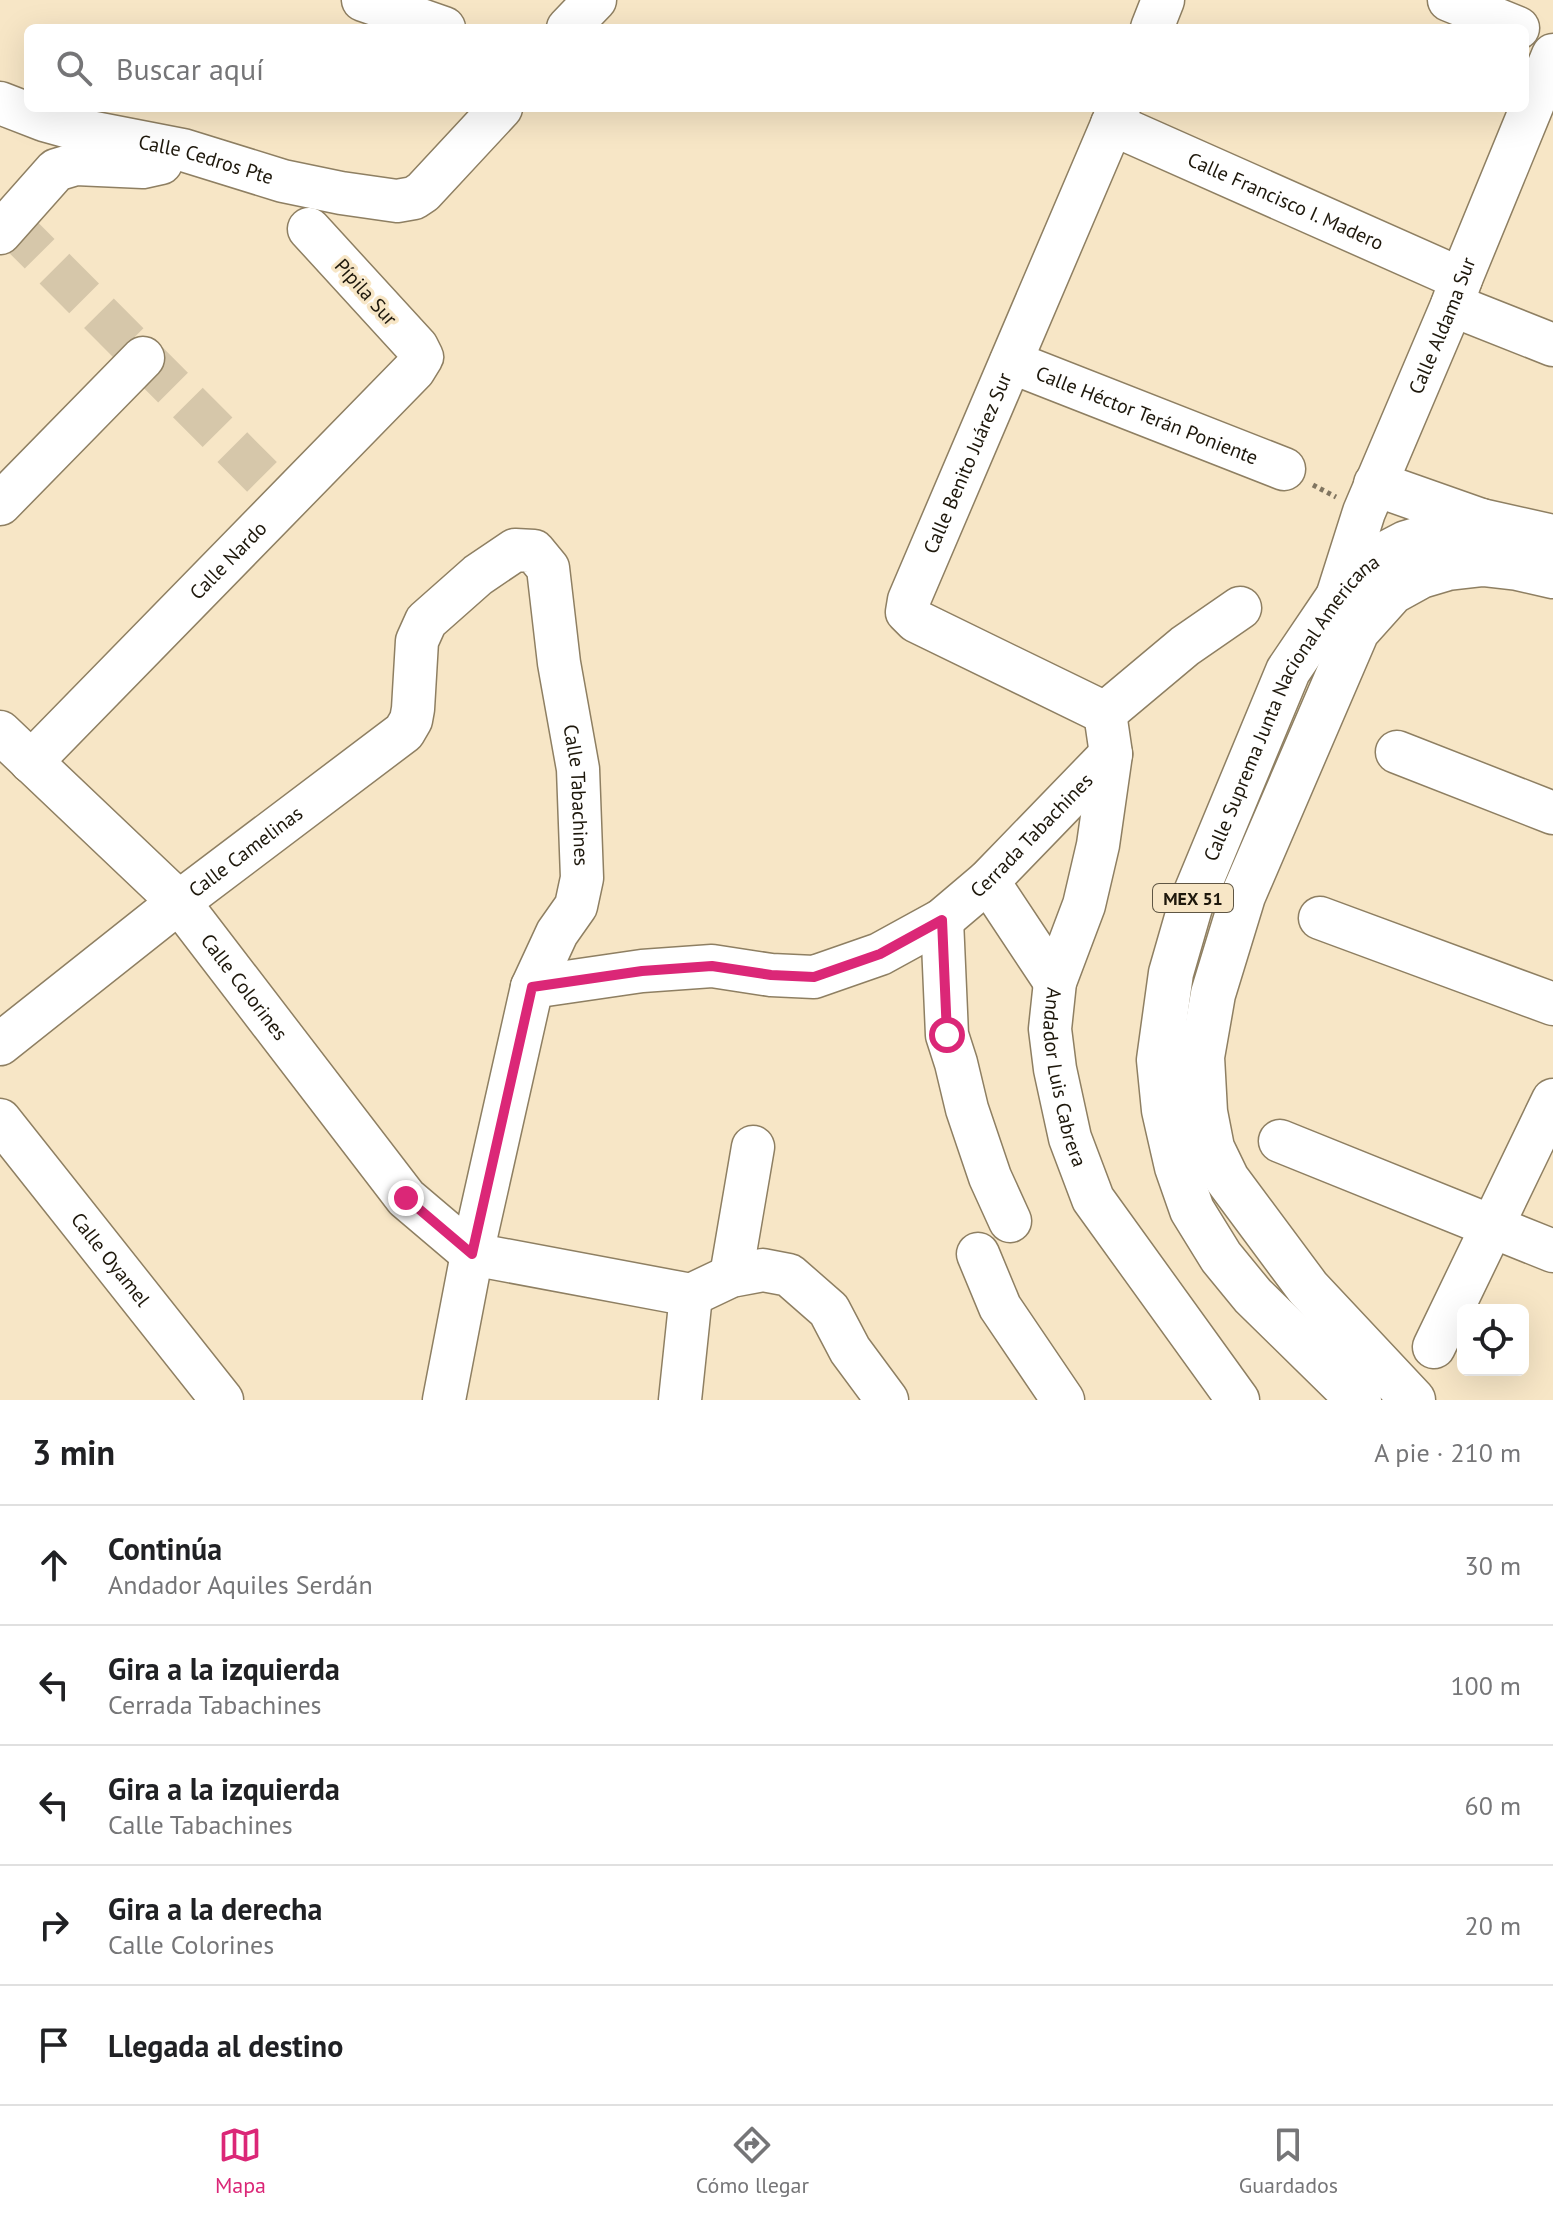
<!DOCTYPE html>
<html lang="es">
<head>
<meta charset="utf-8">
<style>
	:root { --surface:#fff; --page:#f2f2f2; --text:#202124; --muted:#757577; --line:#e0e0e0; --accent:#db2777 }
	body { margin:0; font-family:"PT Sans",sans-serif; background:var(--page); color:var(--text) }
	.controls { position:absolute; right:24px; bottom:24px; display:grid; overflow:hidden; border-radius:12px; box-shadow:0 8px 32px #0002 }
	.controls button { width:72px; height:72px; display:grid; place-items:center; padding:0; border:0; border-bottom:2px solid var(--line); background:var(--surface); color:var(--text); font:40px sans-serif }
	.stop { position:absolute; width:24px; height:24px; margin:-18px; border:6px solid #db2777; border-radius:50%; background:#fff }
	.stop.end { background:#db2777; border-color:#fff; box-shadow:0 2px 8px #0008 }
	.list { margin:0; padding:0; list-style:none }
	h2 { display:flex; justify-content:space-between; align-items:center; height:104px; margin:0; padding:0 32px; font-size:34px }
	h2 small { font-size:26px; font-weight:400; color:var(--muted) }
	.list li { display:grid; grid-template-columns:52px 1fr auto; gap:24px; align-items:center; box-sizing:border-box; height:120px; padding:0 32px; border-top:2px solid var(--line) }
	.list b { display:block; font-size:30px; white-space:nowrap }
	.list p { margin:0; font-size:26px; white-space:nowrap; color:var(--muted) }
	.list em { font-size:26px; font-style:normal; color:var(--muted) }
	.icon { flex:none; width:44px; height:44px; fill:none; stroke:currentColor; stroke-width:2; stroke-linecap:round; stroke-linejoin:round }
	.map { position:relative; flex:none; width:1553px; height:1400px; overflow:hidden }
	.search { position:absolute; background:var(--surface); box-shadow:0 8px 32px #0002; left:24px; right:24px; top:24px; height:88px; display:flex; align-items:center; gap:20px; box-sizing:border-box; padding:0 28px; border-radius:12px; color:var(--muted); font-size:30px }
	.sheet { height:704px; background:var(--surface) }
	nav { display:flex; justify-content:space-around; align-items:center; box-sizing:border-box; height:112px; border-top:2px solid var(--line); background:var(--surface); font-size:22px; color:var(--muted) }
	nav a { display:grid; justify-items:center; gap:4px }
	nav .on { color:var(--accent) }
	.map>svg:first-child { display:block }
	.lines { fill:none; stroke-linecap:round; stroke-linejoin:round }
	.minor-tunnel { stroke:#d6c7aa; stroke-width:42; stroke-dasharray:42 21; stroke-linecap:butt }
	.minor-casing { stroke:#8e7f62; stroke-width:45 }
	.major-casing { stroke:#8e7f62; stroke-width:47 }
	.path { stroke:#807560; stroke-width:5; stroke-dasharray:4 4; stroke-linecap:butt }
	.minor { stroke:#fff; stroke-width:42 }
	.major { stroke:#fff; stroke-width:44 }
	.route { stroke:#db2777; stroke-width:10 }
	.labels { text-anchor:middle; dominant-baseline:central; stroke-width:7; stroke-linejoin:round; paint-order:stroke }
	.shield { fill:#f7e6c6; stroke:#5f5644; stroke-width:2 }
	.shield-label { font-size:18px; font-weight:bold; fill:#1e180c }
	.street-label { font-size:20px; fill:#1e180c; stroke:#f7e6c6 }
</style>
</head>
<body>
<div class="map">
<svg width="1553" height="1400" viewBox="0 0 1553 1400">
	<rect width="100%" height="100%" fill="#f7e6c6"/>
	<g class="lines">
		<path class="minor-tunnel" d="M10 224 287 502"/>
		<g class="minor-casing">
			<g id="minor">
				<path d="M363 0 444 28"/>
				<path d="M1449 0 1518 28"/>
				<path d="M568 28 595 0"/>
				<path d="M1152 28 1163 0"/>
				<path id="s1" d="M0 103 44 120 80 130 183 150 283 181 341 193 397 201 414 198 423 192 501 108"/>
				<path id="s2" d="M1112 124 1461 279"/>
				<path d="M0 233 56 170 76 164 143 167 161 163"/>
				<path d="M1452 305 1553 345"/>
				<path id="s3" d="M1011 362 1284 469"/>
				<path d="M0 504 143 358"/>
				<path id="s4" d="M1338 603 1336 600 1364 512 1452 305 1461 279 1553 55"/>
				<path id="s5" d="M1105 713 916 621 907 612 909 600 1119 108"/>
				<path id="s6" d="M1105 713 1111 754 1098 845 1084 905 1055 982 1050 1029 1055 1069 1070 1138 1093 1199 1238 1400"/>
				<path d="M1105 713 1185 646 1240 608"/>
				<path id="s7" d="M0 732 179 902 406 1198 472 1254 691 1295 731 1276 763 1270 789 1275 829 1310 850 1350 887 1400"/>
				<path d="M1397 752 1553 813"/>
				<path id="s8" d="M31 762 414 370 422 357 417 347 309 229"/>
				<path d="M988 881 1055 982"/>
				<path d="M1320 918 1553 1004"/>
				<path d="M942 920 947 1035 956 1063 967 1109 990 1177 1010 1221"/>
				<path id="s9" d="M532 987 642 971 712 966 771 975 814 977 880 954 942 920 988 881 1111 754"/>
				<path id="s10" d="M0 1044 179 902 404 732 411 720 413 709 417 641 426 621 478 575 515 550 534 551 548 568 559 663 578 769 582 878 576 906 557 933 532 987 472 1254 444 1400"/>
				<path id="s11" d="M0 1120 222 1400"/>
				<path d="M1280 1141 1553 1251"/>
				<path d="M978 1254 1000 1307 1063 1400"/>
				<path d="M731 1276 753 1147"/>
				<path d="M1434 1347 1553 1100"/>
				<path d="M680 1400 691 1295"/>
			</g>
		</g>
		<g class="major-casing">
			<g id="major">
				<path d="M1376 484 1481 521"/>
				<path id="s12" d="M1359 1400 1253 1296 1221 1257 1192 1210 1177 1167 1164 1110 1159 1060 1171 973 1190 907 1288 671 1336 600 1360 571 1385 554 1406 543 1481 521 1553 537"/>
				<path d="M1413 1400 1308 1288 1227 1179 1212 1148 1205 1112 1202 1057 1213 994 1243 896 1357 631 1392 592 1421 576 1448 568 1483 564 1518 568 1553 576"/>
			</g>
		</g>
		<path class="path" d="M1313 485 1336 497"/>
		<use href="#minor" class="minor"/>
		<use href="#major" class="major"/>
	</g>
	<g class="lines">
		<path class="route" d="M406 1198 472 1254 532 987 642 971 712 966 771 975 814 977 880 954 942 920 947 1035"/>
	</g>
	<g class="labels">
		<rect class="shield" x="1153" y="884" width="80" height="28" rx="6"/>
		<g class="shield-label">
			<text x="1193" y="898">MEX 51</text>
		</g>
		<g class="street-label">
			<text stroke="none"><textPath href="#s1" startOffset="214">Calle Cedros Pte</textPath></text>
			<text stroke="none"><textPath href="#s2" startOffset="190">Calle Francisco I. Madero</textPath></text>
			<text transform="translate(366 292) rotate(48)">Pípila Sur</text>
			<text stroke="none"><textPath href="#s4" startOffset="298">Calle Aldama Sur</textPath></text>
			<text stroke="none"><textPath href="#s3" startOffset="146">Calle Héctor Terán Poniente</textPath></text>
			<text stroke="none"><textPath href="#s5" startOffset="384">Calle Benito Juárez Sur</textPath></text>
			<text stroke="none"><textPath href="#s8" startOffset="282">Calle Nardo</textPath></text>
			<text stroke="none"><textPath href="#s12" startOffset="790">Calle Suprema Junta Nacional Americana</textPath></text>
			<text stroke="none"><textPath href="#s10" startOffset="1010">Calle Tabachines</textPath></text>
			<text stroke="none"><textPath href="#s9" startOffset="548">Cerrada Tabachines</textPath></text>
			<text stroke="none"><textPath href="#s10" startOffset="312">Calle Camelinas</textPath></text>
			<text stroke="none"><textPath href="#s7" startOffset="354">Calle Colorines</textPath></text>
			<text stroke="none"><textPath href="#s6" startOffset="374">Andador Luis Cabrera</textPath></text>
			<text stroke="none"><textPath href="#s11" startOffset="178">Calle Oyamel</textPath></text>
		</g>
	</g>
</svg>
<div class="controls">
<button><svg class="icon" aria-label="locate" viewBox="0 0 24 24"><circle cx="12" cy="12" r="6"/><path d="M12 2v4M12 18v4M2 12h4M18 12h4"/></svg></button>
</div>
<div class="stop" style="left:947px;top:1035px"></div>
<div class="stop end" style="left:406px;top:1198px"></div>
<div class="search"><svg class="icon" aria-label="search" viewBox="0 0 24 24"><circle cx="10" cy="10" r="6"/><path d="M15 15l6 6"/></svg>Buscar aquí</div>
</div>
<section class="sheet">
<h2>3 min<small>A pie · 210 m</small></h2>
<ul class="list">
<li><svg class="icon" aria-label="ahead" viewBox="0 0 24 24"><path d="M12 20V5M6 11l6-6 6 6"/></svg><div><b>Continúa</b><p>Andador Aquiles Serdán</p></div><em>30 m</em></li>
<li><svg class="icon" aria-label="left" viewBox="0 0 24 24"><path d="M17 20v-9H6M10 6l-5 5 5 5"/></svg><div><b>Gira a la izquierda</b><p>Cerrada Tabachines</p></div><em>100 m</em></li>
<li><svg class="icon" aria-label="left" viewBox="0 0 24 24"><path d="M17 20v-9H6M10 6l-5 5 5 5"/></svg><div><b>Gira a la izquierda</b><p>Calle Tabachines</p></div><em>60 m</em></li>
<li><svg class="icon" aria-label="right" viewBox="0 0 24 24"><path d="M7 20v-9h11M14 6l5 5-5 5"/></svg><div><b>Gira a la derecha</b><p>Calle Colorines</p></div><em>20 m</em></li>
<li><svg class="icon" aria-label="arrive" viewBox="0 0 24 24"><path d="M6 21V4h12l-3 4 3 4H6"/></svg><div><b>Llegada al destino</b></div></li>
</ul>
</section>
<nav>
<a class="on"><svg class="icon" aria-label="map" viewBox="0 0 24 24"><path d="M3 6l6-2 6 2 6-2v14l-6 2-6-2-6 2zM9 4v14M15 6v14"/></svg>Mapa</a>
<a><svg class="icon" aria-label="directions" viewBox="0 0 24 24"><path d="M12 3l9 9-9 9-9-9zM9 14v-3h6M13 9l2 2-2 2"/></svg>Cómo llegar</a>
<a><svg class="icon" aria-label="saved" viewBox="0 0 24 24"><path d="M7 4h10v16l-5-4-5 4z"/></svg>Guardados</a>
</nav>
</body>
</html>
